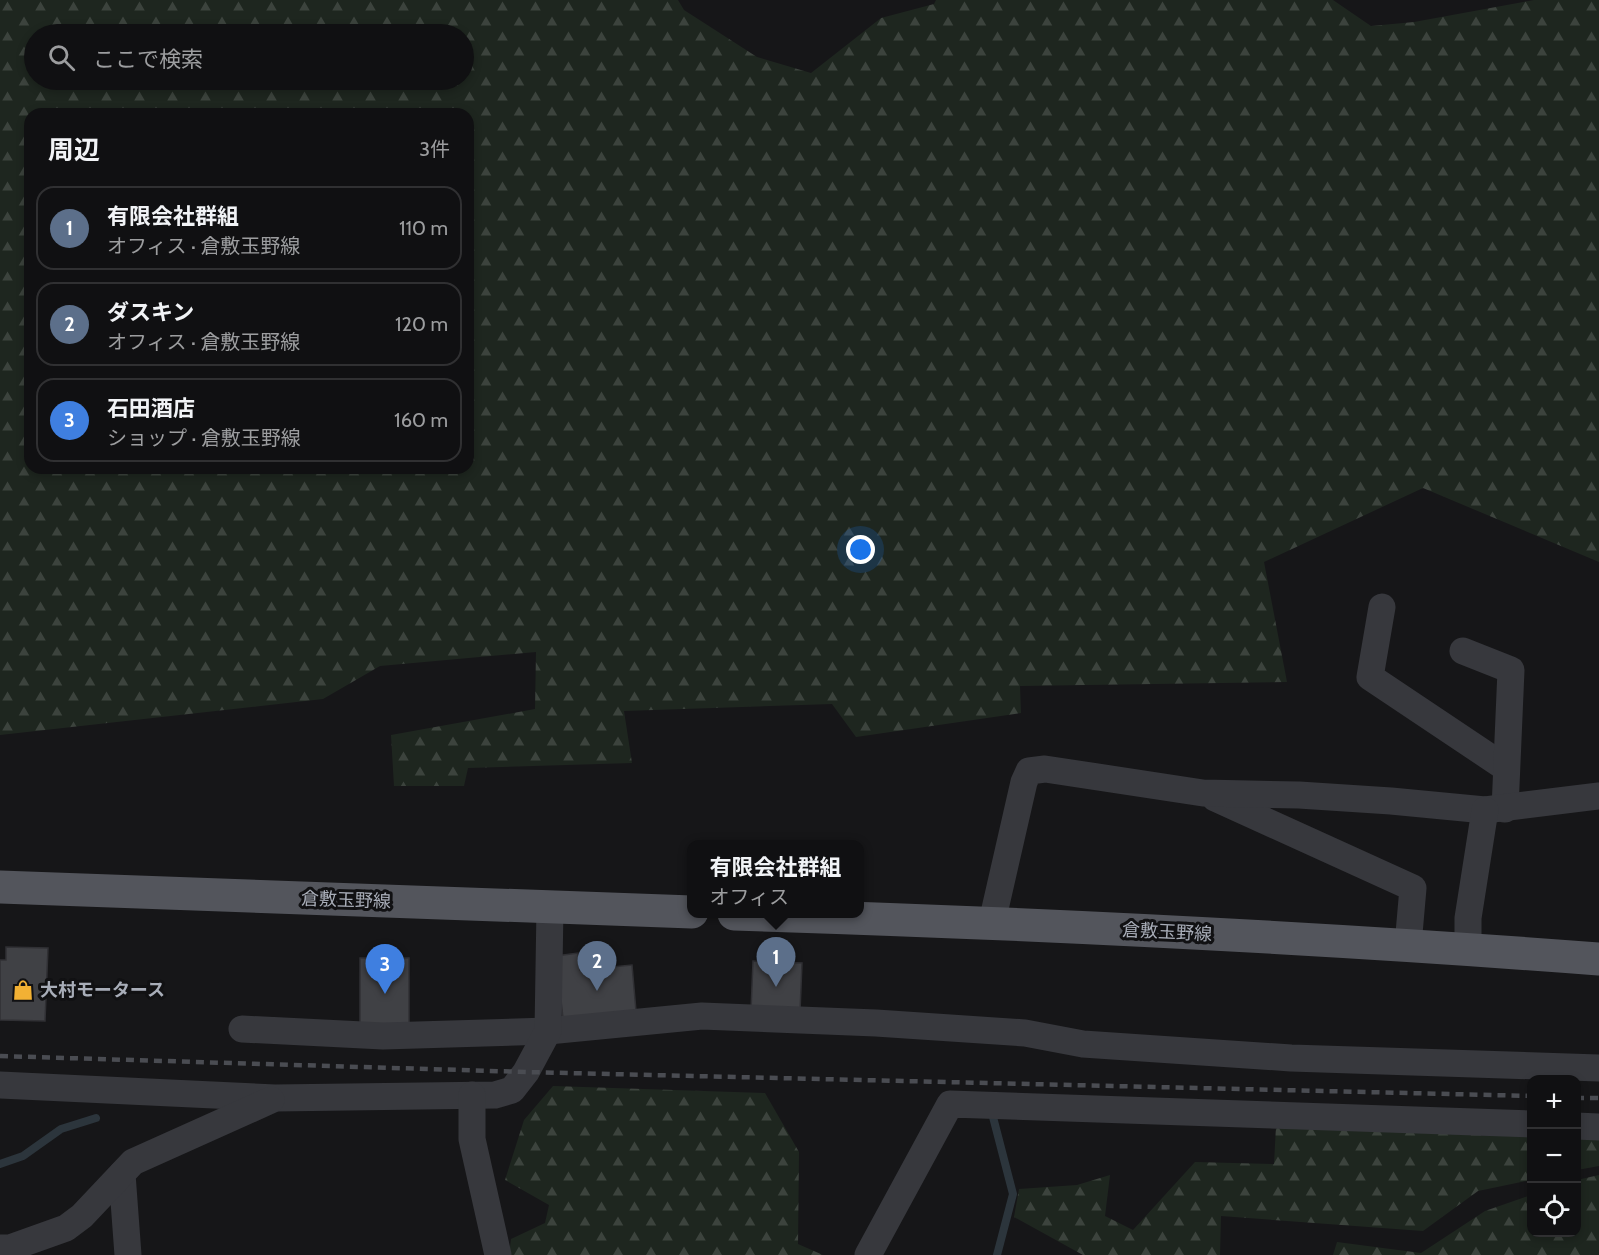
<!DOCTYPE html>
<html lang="ja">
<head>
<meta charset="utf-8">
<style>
	:root { --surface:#101012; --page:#19191b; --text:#f1f3f6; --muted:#9c9d9f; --line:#303032; --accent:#f2b134 }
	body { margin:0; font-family:Cabin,"Noto Sans JP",sans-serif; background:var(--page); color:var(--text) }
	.controls { position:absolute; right:18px; bottom:18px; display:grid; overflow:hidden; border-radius:12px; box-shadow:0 3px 9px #0003 }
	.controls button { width:54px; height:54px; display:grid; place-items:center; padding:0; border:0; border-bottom:2px solid var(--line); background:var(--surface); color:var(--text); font:30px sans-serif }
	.you { position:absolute; left:861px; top:550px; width:21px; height:21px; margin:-15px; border:4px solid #fff; border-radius:50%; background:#1a73e8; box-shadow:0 0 0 9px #1a73e833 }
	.badge { display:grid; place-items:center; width:39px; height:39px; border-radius:50%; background:var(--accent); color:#fff; font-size:20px; font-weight:700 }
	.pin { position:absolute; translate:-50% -50px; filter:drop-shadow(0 2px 3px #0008) }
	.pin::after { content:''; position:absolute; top:32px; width:21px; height:18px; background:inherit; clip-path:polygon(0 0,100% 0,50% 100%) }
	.popup { position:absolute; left:687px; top:840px; width:177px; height:78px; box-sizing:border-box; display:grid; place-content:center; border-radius:12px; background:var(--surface); filter:drop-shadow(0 2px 4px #0005); font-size:20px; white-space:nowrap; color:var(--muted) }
	.popup b { font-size:22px; color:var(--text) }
	.popup::after { content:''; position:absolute; left:50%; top:100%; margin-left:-12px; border:12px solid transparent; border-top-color:var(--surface) }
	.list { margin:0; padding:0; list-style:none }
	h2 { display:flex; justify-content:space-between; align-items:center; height:78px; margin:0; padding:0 24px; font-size:26px }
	h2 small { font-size:20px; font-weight:400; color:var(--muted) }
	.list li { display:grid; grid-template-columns:39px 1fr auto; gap:18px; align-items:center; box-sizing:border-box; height:84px; margin:0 12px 12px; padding:0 12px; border:2px solid var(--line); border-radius:18px }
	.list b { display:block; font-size:22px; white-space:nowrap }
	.list p { margin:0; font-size:20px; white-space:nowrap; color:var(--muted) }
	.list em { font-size:20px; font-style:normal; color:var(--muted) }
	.icon { flex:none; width:33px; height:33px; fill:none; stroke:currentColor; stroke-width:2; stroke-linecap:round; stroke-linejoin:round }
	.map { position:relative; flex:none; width:1599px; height:1255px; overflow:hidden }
	.search { position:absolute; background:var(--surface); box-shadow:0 3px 9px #0003; left:24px; top:24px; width:450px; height:66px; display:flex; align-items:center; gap:15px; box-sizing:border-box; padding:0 21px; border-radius:33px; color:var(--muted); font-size:22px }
	.panel { position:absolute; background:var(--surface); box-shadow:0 3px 9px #0003; left:24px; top:108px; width:450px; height:366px; border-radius:18px }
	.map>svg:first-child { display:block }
	.forest { fill:url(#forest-firs); fill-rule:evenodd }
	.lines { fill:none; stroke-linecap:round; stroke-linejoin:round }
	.stream { stroke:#2c353c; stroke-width:8 }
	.building { fill:#404145; stroke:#303034; stroke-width:1.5 }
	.street { stroke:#37383d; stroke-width:27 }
	.primary { stroke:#53555c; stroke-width:33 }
	.rail { stroke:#4a4c52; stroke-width:4.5; stroke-dasharray:8 6; stroke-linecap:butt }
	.labels { text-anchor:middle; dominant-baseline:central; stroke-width:6; stroke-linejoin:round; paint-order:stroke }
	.street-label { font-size:18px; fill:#a8adb8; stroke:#111113 }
	.poi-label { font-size:18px; font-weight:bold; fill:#a8adb8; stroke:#111113; text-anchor:start }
</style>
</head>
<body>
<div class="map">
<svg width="1599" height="1255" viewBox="0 0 1599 1255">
	<defs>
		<pattern id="forest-firs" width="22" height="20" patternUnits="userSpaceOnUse" patternTransform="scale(1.5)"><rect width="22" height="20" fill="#1e261f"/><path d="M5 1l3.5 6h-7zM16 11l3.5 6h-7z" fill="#3c433d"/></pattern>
	</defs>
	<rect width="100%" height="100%" fill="#161618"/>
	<g class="forest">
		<path d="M0 0H678L684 10 757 57 811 73 881 18 934 4 936 0H1333L1371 26 1414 22 1534 0H1599V562L1423 488 1264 562 1287 682 1020 686 1021 713 856 737 832 704 624 711 632 763 468 768 464 786H394L391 735 535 709 536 652 380 666 323 699 0 735ZM464 34V80H34V34ZM30 114H468V468H30Z"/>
		<path d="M553 1086 765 1093 799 1152 798 1244 823 1255H509L511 1239 545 1223 549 1205 505 1180 524 1120Z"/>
		<path d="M1276 1126 1531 1133V1180L1478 1191 1423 1231 1221 1216 1220 1255H1083L1014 1217 1019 1189 1077 1185 1110 1175 1105 1216 1133 1230 1195 1162 1274 1164Z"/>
		<path d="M1576 1134H1599V1166L1577 1170Z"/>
		<path d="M1599 1175V1255H1333L1337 1242 1421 1253 1485 1211 1531 1195 1532 1232H1576L1577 1180Z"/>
	</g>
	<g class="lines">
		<g class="stream">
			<path d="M993 1117 1013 1194 997 1255"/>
			<path d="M0 1164 23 1156 61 1129 96 1118"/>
		</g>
	</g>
	<g class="building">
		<path d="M6 947 48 948 45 1021 0 1020V960H6Z"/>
		<path d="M578 953 580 970 632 965 636 1011 563 1018 556 956Z"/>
		<rect x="360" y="958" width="49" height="73"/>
		<path d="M753 961 802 963 800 1012 751 1011Z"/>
	</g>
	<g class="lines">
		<g class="street">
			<path d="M1382 607 1370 677 1506 768"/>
			<path d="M1463 651 1511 670 1505 809"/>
			<path d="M1215 798 1413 888 1408 945"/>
			<path d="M992 922 1024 782 1029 771 1045 769 1203 793 1299 795 1391 801 1485 810 1599 796"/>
			<path d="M1468 949V918L1485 810"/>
			<path d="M242 1029 383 1036 548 1031 702 1016 876 1023 1025 1033 1083 1044 1291 1058 1599 1068"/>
			<path d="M0 1085 275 1098 495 1095 512 1090 526 1072 548 1031 550 907"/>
			<path d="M472 1095V1139L498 1255"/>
			<path d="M1576 1126 1599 1127"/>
			<path d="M122 1174 128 1255"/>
			<path d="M0 1248H10L66 1228 82 1216 133 1162 271 1100"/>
			<path d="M868 1255 950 1104 1532 1124"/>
		</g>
		<g class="primary">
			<path d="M0 887 692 912"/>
			<path d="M734 914C1023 923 1311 937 1599 959"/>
		</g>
		<g class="rail">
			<path d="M0 1056 526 1072 1532 1096"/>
			<path d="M1576 1098H1599"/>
		</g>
	</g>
	<defs>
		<g id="shop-bare" transform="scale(1.62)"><path d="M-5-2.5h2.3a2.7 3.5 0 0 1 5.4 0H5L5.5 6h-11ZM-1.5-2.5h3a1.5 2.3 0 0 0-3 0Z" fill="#f2b134" stroke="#111113" stroke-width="2.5" paint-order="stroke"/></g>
	</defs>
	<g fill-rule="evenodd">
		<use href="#shop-bare" x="23" y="990"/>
	</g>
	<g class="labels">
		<g class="street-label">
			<text transform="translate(346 900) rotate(2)">倉敷玉野線</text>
			<text transform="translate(1167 932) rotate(3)">倉敷玉野線</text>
		</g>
		<g class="poi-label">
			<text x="40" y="990">大村モータース</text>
		</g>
	</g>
</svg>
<div class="controls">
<button>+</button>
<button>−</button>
<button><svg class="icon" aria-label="locate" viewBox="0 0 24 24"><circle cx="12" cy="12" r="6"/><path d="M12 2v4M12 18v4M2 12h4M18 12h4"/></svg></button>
</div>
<div class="you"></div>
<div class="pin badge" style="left:776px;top:987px;background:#5c6f8a">1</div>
<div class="popup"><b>有限会社群組</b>オフィス</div>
<div class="pin badge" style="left:597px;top:991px;background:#5c6f8a">2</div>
<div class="pin badge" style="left:385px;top:994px;background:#3f7fe0">3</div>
<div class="search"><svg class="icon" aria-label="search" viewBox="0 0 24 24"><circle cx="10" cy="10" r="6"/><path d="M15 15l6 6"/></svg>ここで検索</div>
<section class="panel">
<h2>周辺<small>3件</small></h2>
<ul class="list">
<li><span class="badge" style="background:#5c6f8a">1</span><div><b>有限会社群組</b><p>オフィス · 倉敷玉野線</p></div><em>110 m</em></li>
<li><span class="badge" style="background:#5c6f8a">2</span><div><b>ダスキン</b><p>オフィス · 倉敷玉野線</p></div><em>120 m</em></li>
<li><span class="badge" style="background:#3f7fe0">3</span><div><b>石田酒店</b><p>ショップ · 倉敷玉野線</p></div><em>160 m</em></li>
</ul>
</section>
</div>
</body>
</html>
